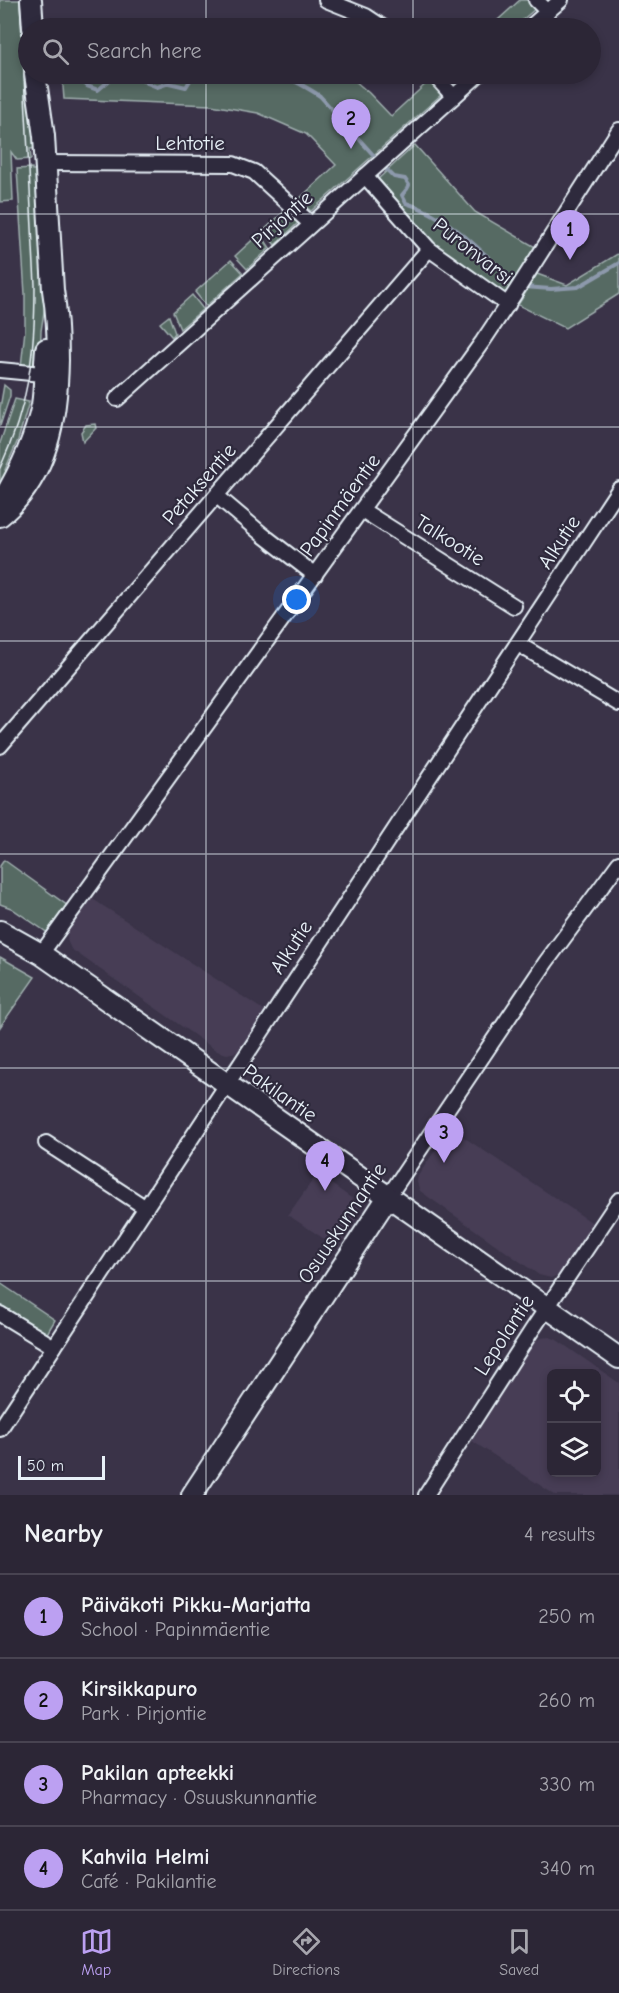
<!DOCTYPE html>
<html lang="en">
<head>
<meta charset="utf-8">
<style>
	:root { --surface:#2c2636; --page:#383242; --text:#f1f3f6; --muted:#a6a5ad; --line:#484351; --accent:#bca0f2 }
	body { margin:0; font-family:"Comic Neue",sans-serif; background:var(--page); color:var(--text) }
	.controls { position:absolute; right:18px; bottom:18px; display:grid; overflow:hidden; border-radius:9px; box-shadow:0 3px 9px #0003 }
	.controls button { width:54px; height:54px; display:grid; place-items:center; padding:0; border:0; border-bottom:2px solid var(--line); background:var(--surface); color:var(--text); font:30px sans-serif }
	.scale { position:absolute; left:18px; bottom:15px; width:87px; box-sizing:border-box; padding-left:6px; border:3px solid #e8f1f8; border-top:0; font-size:16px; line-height:21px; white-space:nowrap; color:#e8f1f8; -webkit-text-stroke:4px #2f2a3d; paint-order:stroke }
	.you { position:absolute; left:297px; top:600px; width:21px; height:21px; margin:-15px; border:4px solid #fff; border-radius:50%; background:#1a73e8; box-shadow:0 0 0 9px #1a73e833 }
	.badge { display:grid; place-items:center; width:39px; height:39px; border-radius:50%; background:var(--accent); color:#111; font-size:20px; font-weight:700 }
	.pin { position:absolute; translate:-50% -50px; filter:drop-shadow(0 2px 3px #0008) }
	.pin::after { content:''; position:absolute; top:32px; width:21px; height:18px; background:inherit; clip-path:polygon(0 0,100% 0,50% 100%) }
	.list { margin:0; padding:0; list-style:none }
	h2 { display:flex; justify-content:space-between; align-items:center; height:78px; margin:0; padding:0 24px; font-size:26px }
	h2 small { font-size:20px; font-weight:400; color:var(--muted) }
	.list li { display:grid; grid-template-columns:39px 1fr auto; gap:18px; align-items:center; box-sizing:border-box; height:84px; padding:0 24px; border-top:2px solid var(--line) }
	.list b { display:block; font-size:22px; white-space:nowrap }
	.list p { margin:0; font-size:20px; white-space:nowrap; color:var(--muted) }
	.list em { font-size:20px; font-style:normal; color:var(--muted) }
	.icon { flex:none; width:33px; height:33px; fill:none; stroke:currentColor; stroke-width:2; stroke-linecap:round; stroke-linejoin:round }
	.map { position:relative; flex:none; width:619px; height:1495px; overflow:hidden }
	.search { position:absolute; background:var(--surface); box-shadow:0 3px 9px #0003; left:18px; right:18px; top:18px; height:66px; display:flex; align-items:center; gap:15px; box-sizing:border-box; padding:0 21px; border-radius:33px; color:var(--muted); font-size:22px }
	.sheet { height:414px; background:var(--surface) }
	nav { display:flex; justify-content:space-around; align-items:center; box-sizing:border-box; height:84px; border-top:2px solid var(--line); background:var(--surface); font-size:16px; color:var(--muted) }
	nav a { display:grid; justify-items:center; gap:3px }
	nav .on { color:var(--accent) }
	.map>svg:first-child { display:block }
	.built { fill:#473e55; fill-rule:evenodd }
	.green { fill:#566a63; stroke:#9faeae; stroke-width:1.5 }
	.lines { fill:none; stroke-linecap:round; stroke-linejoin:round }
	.stream { stroke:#8d99ac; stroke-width:4 }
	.street-casing { stroke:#e8f1f8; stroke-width:18 }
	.secondary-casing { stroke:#e8f1f8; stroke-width:24 }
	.street { stroke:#2f2a3d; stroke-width:14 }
	.secondary { stroke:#2f2a3d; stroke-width:20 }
	.tram { stroke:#e8f1f8; stroke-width:1.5 }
	.grid { fill:none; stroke:#e8f1f8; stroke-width:1.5; stroke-opacity:0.55 }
	.labels { text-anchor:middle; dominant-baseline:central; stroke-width:4.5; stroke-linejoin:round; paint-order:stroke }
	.street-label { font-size:21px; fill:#e8f1f8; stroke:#2f2a3d }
</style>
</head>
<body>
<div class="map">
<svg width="619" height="1495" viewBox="0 0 619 1495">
	<rect width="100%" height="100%" fill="#3a3348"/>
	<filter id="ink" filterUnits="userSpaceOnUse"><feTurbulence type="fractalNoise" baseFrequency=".0167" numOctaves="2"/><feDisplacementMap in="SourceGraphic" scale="12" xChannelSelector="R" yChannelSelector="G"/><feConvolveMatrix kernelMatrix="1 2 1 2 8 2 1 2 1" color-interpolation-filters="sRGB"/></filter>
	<g filter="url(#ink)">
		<g class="built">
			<path d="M91 898 265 1011 241 1048 236 1052 227 1054 217 1051 71 949 67 940 68 930Z"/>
			<path d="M450 1128 594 1224 560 1274 551 1278 539 1275 420 1191 417 1182 418 1176Z"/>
			<path d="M317 1174 354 1200 359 1208 357 1217 338 1248 288 1215Z"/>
			<path d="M550 1337 557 1340 619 1383V1495H555L472 1441 532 1345 540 1338ZM552 1374H596V1472H552Z"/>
		</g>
		<g class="green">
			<path d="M0 0H25L28 74 39 148 30 149 31 159 17 160 11 152 13 201 0 202Z"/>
			<path d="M520 0H527L535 9 513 28H489Z"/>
			<path d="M59 19 133 28H60Z"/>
			<path d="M62 74H347L369 93 391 116 429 81 442 94 311 211 298 200 336 165 306 134 258 113 211 105 64 99Z"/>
			<path d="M415 145 475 212 537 248 508 291 504 293 495 291 435 245 409 219 377 180Z"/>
			<path d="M32 168V170H40L47 292 41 331 40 359 37 365 33 367H21L25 330V294L17 169Z"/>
			<path d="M287 209 300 221 275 245 264 230Z"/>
			<path d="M260 233 270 248 247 269 235 256Z"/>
			<path d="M619 253V294L565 328 518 305 537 274 567 285Z"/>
			<path d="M231 260 243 273 206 306 195 292Z"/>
			<path d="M192 295 203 309 180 329 173 312Z"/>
			<path d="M169 316 175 333 172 337 160 323Z"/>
			<path d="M4 385 10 390V396L0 426V408Z"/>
			<path d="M15 399 29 402 18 440 5 470 10 473 0 498V443Z"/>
			<path d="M95 424 96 428 83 442 81 432 86 425Z"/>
			<path d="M4 860 68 906 48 933 11 908 0 904V866Z"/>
			<path d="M0 957 35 977 0 1027Z"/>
			<path d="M0 1283 55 1320 45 1337 0 1306Z"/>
		</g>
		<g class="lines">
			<g class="stream">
				<path d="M76 74 87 86 98 90 117 74 128 77 133 75 139 77 147 83 157 87 169 83 186 87 194 74"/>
				<path d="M281 74C294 81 307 87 320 96L377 159"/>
				<path d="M382 165 394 177 405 179 409 185 407 189 402 195 406 203C451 216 484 254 517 285"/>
				<path d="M524 287 551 289 578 287 619 263"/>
			</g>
			<g class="street-casing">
				<g id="street">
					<path d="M326 0 366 16 384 28"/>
					<path d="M536 0 548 12"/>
					<path d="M529 28 561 0"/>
					<path d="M433 74 453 96"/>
					<path d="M46 163 233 164 254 172 311 224"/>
					<path d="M365 176 429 249 508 305"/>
					<path d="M0 370 52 375"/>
					<path d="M117 399 479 74"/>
					<path d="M217 496 263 535 315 575"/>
					<path d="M362 510 514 606"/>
					<path d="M518 644 619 704"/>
					<path d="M0 746 429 249"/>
					<path d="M41 954 483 341 513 296 619 130"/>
					<path d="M46 1143 146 1208"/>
					<path d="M388 1197 546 962 619 863"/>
					<path d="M0 1314 54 1347"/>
					<path d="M0 1429C206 1115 411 801 619 489"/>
					<path d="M426 1495 532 1330 619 1200"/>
				</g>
			</g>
			<g class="secondary-casing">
				<g id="secondary">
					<path d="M31 0 33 28"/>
					<path d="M1 503C19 473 35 440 42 405 45 387 44 368 46 349"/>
					<path d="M0 516C48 477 57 418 58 360 58 336 57 314 53 290L44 136 35 74"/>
					<path d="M0 931 41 954 619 1358"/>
					<path d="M192 1495 388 1197"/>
				</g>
			</g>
			<use href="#street" class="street"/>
			<use href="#secondary" class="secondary"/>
			<path class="tram" d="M0 468C29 405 35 353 35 285L20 0"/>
		</g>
	</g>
	<path class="grid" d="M206 0V28M413 0V28M206 74V1495M413 74V1495M0 214H619M0 427H619M0 641H619M0 854H619M0 1068H619M0 1281H619"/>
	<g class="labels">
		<g class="street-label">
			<text x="190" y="143">Lehtotie</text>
			<text transform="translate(282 219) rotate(-42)">Pirjontie</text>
			<text transform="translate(473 251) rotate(38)">Puronvarsi</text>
			<text transform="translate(199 484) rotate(-49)">Petaksentie</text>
			<text transform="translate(340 505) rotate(-54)">Papinmäentie</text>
			<text transform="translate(450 540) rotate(32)">Talkootie</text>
			<text transform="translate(559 542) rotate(-57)">Alkutie</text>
			<text transform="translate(291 947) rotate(-57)">Alkutie</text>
			<text transform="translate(280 1093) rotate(35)">Pakilantie</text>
			<text transform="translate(342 1223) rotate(-56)">Osuuskunnantie</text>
			<text transform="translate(504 1335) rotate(-57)">Lepolantie</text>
		</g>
	</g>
</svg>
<div class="controls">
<button><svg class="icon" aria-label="locate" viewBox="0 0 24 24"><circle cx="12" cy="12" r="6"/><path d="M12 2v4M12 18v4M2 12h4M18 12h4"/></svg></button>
<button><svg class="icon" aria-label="layers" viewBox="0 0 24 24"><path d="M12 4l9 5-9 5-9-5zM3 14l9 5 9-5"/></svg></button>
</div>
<div class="scale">50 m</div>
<div class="you"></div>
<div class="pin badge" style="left:570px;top:260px">1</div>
<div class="pin badge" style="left:351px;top:149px">2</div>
<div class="pin badge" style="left:444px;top:1163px">3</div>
<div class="pin badge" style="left:325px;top:1191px">4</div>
<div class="search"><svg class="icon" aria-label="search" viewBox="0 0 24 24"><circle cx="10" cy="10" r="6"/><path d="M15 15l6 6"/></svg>Search here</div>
</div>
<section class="sheet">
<h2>Nearby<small>4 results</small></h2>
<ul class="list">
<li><span class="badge">1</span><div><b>Päiväkoti Pikku-Marjatta</b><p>School · Papinmäentie</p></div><em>250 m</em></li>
<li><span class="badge">2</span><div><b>Kirsikkapuro</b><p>Park · Pirjontie</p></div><em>260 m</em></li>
<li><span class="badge">3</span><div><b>Pakilan apteekki</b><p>Pharmacy · Osuuskunnantie</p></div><em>330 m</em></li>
<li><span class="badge">4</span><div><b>Kahvila Helmi</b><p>Café · Pakilantie</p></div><em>340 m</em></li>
</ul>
</section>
<nav>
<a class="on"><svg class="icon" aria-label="map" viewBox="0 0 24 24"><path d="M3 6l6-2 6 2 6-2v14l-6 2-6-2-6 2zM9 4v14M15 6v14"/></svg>Map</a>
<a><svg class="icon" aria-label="directions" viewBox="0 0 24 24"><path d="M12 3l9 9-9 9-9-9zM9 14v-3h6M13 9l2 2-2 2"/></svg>Directions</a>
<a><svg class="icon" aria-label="saved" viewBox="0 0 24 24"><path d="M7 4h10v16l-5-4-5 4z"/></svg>Saved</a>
</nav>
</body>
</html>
